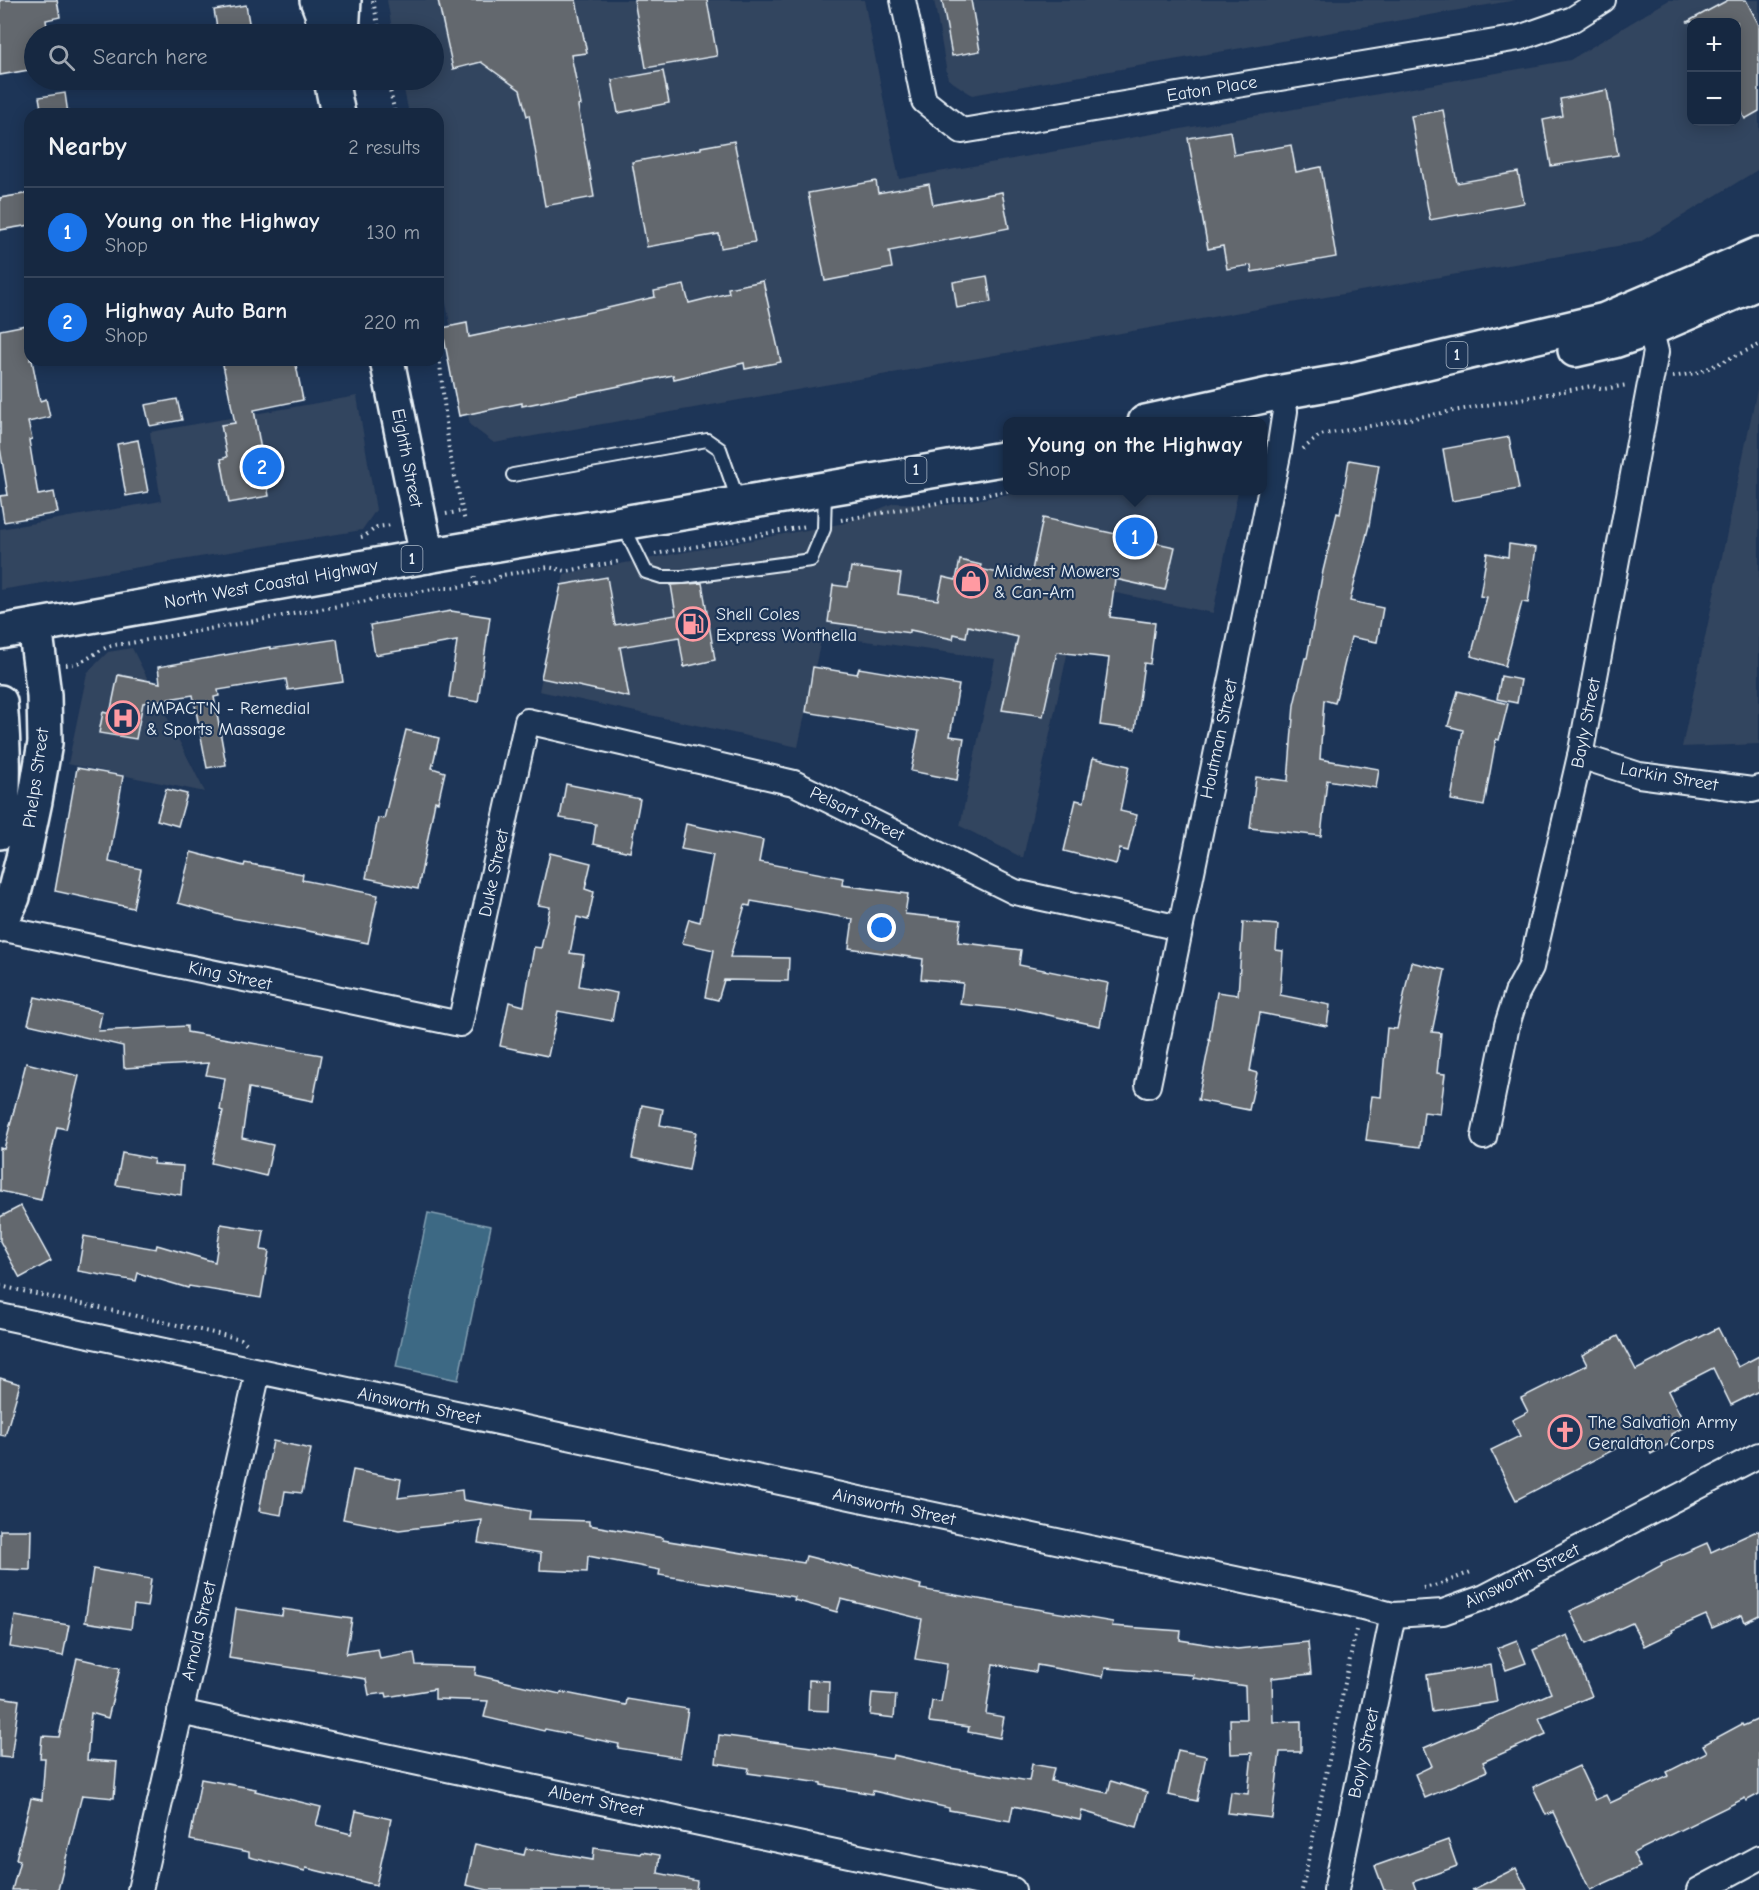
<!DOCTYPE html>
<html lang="en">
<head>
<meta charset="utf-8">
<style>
	:root { --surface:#162841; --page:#23344c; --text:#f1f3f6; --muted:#9ea6b1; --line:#35445a; --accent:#1a73e8 }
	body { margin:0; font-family:"Comic Neue",sans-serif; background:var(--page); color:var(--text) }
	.controls { position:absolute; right:18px; top:18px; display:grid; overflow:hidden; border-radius:12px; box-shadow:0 3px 15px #0003 }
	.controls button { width:54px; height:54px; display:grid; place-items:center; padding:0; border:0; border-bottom:2px solid var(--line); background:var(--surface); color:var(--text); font:30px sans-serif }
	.you { position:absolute; left:882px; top:928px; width:21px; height:21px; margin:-15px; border:4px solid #fff; border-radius:50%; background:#1a73e8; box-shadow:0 0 0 9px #1a73e833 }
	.badge { display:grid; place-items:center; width:39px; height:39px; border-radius:50%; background:var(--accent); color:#fff; font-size:20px; font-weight:700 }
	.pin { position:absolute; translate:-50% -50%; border:3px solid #fff; box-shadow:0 2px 6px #0006 }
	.popup { position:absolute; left:1003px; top:417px; width:264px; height:78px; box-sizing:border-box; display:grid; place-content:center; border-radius:12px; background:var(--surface); filter:drop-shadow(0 2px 4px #0005); font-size:20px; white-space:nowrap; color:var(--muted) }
	.popup b { font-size:22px; color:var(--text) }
	.popup::after { content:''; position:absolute; left:50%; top:100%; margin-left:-12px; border:12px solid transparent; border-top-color:var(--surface) }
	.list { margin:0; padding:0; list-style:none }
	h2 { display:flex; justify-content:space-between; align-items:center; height:78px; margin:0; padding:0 24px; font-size:26px }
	h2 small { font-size:20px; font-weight:400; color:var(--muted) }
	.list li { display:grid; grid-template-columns:39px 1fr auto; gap:18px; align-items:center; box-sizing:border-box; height:90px; padding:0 24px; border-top:2px solid var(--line) }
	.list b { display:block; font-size:22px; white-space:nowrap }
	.list p { margin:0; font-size:20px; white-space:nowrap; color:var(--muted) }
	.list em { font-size:20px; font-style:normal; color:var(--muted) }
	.icon { flex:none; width:33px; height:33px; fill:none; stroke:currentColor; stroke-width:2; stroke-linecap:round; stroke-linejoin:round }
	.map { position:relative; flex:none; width:1759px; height:1890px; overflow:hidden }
	.search { position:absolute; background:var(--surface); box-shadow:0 3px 15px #0003; left:24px; top:24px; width:420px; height:66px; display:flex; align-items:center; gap:15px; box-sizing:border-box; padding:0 21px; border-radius:33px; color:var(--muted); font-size:22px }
	.panel { position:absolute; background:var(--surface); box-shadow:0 3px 15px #0003; left:24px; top:108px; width:420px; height:258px; border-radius:18px }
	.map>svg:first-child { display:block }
	.built { fill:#32445e; fill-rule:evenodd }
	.water { fill:#3e6984; stroke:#829fb2; stroke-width:1.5 }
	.building { fill:#64686e; stroke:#e8f1f8; stroke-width:1.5 }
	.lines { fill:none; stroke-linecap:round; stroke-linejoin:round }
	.lane-casing { stroke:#e8f1f8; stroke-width:16 }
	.street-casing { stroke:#e8f1f8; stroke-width:28 }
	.secondary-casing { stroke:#e8f1f8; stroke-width:38 }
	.highway-casing { stroke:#e8f1f8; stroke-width:38 }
	.path { stroke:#e8f1f8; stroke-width:4; stroke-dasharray:1.5 4.5; stroke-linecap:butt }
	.lane { stroke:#1d3557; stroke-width:12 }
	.street { stroke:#1d3557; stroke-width:24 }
	.secondary { stroke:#1d3557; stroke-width:33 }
	.highway { stroke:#1d3557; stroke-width:33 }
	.labels { text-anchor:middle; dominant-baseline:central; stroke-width:4.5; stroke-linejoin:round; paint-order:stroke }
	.shield { fill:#1d3557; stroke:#abb9c8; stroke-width:1.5 }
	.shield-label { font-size:16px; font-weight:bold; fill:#e8f1f8 }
	.street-label { font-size:18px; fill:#e8f1f8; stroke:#1d3557 }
	.poi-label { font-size:18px; fill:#e8f1f8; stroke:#1d3557; text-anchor:start }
</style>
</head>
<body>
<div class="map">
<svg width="1759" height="1890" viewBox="0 0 1759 1890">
	<rect width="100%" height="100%" fill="#1d3557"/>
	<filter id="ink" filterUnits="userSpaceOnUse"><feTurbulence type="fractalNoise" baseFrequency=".0167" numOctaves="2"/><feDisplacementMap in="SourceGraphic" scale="12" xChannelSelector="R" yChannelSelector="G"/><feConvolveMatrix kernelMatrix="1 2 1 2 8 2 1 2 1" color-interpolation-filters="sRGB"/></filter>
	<g filter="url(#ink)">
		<g class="built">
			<path d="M387 0H864L899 179 1570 60 1669 0H1759V169L1640 242 494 443 470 425 438 263V114H409L402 80H434V34H393ZM1692 22H1736V122H1692Z"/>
			<path d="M934 0H1516L972 95 948 79Z"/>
			<path d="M1759 380V744L1682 747Z"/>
			<path d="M357 396 376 510 362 530 0 590V529L161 501 150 432Z"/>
			<path d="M1032 490 1238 491 1213 613 1082 586 1023 858 960 826 995 659 822 635 798 747 539 691 564 574 845 523 894 503 947 505Z"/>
			<path d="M132 648 205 792 68 764 87 673 108 652Z"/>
		</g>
		<path class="water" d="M428 1213 491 1226 458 1380 396 1367Z"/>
		<g class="building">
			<path d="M0 0H57L60 17 46 20 48 34H34V69L0 75Z"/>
			<path d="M438 0H576L587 53 571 55 581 105 578 106 594 197 545 206 529 115 527 116 520 90 481 62 453 69Z"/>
			<path d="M634 0H707L717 56 646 68Z"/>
			<path d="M942 0H971L980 51 952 56Z"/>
			<path d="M1728 0H1746L1759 25V111L1745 119 1737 103V22H1687Z"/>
			<path d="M246 5 251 34H218L214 10Z"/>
			<path d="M663 71 669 103 618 113 612 80Z"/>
			<path d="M1607 90 1618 155 1551 166 1543 120 1563 116 1560 99Z"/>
			<path d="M65 93 68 114H42L39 97Z"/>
			<path d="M1443 110 1457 183 1518 172 1524 203 1430 220 1411 116Z"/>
			<path d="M1230 131 1234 155 1291 145 1296 172 1321 167 1336 257 1252 272 1251 265 1227 269 1223 246 1208 249 1188 138Z"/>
			<path d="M734 141 755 242 721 248 719 234 647 247 632 162 701 149V147Z"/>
			<path d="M876 181 878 193 929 184 933 205 1002 192 1009 228 889 251 892 268 825 281 808 193Z"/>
			<path d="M30 193V225L0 230V198Z"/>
			<path d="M987 276 991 302 957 308 953 282Z"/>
			<path d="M763 281 781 362 745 369 744 363 674 379 673 375 522 406V403L459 416 442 328 467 323 469 337 595 311 655 297 654 291 684 285 689 303 729 293 728 288Z"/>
			<path d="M26 325 30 349V360H32L40 401 46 399 50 417 28 422 32 439 29 440 38 495 54 492 58 513 4 522 0 496 8 495 0 448V330Z"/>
			<path d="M222 360H295L303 400 254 410 269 496 229 503 221 459 227 457 221 425 235 423Z"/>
			<path d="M177 399 182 420 150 426 145 405Z"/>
			<path d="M1509 437 1519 489 1452 501 1443 449Z"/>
			<path d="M138 440 148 492 126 496 117 444Z"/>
			<path d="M1349 460 1379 465 1369 525 1350 601 1383 608 1377 642 1351 637 1335 703 1324 700 1320 759 1379 769 1376 788 1327 780 1321 836 1250 828 1256 777 1288 781 1294 705 1305 658H1307L1323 571 1337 513 1340 514Z"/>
			<path d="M1043 518 1175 547 1165 590 1115 579 1110 617 1155 623 1150 664 1144 663 1135 730 1100 725 1109 658 1057 652 1043 716 1002 710 1018 637 968 626 966 637 954 634 953 639 910 630V633L828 622 833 585 848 587 851 567 901 574 898 594 938 600 943 577 956 580 960 560 981 565 980 569 1030 580Z"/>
			<path d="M1509 544 1536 548 1528 603 1522 602 1505 666 1471 656 1487 597 1480 596 1487 553 1508 557Z"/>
			<path d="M607 577 615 625 676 615 671 585 702 583 715 660 684 667 679 637 620 647 629 697 541 678 561 585Z"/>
			<path d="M451 611 490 617 478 702 449 697 457 641 375 655 370 625Z"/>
			<path d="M337 639 343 682 288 690 286 679 218 690 219 696 214 697 226 765 207 768 193 695 143 703 136 739 99 733 103 712 110 714 118 675 160 683 158 667 270 647V649Z"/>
			<path d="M813 667 857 674 859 668 959 685 950 736 964 738 957 780 911 771 919 731 806 712Z"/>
			<path d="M1501 676 1521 680 1517 703 1497 699Z"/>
			<path d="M1458 691 1508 704 1499 740 1496 739 1484 806 1451 800 1463 730 1448 726Z"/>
			<path d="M406 730 439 738 432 768 445 772 438 802 435 801 418 889 366 878 378 818 384 819Z"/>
			<path d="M1093 758 1129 766 1120 811 1137 815 1128 851 1120 849 1116 864 1064 851 1076 800 1084 802Z"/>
			<path d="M77 768 123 776 109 862 141 869 133 908 55 891Z"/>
			<path d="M566 784 640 799 630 852 593 844 596 824 560 818Z"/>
			<path d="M166 789 187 794 178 826 157 820Z"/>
			<path d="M686 824 763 840 759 862 843 878 842 885 908 894 905 914 961 920 958 942 1021 950 1019 965 1108 983 1100 1026 1015 1008V1010L960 1004 963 983 921 979 923 959 849 948 853 919 751 901 750 906 745 905 730 957 789 958 788 981 724 980 718 1000 705 997 714 950 682 943 689 919 700 922 713 855 681 849Z"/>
			<path d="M191 852 244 866 245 863 303 874 302 880 378 895 368 943 293 928V929L232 918 178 903Z"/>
			<path d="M550 853 591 863 585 889 594 892 588 920 577 917 570 953 584 955 579 986 617 993 612 1021 558 1011 548 1056 500 1046 509 1002 524 1006 534 947 541 948 550 907 538 905Z"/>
			<path d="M1243 922 1278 925 1276 950 1283 951 1280 995 1330 1005 1327 1026 1260 1013 1250 1071 1257 1073 1249 1110 1198 1100 1210 1040H1209L1217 992 1238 995Z"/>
			<path d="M1411 962 1445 970 1432 1032 1441 1033 1437 1073 1445 1074 1440 1114 1424 1112 1420 1147 1366 1140 1372 1096 1381 1097 1387 1028 1397 1029Z"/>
			<path d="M35 997 102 1012 98 1031 187 1026V1032L322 1055 313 1101 249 1088 242 1138 273 1145 266 1176 211 1163 223 1111 220 1110 225 1078 206 1075 209 1063 124 1068 123 1046 28 1024Z"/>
			<path d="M26 1063 79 1076 66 1129 57 1127 41 1200 0 1191V1148L4 1149Z"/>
			<path d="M642 1105 663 1109 660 1125 696 1132 689 1170 632 1158Z"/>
			<path d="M122 1153 154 1159 153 1164 183 1166 181 1195 116 1185Z"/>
			<path d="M21 1206 51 1261 20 1278 0 1241V1217Z"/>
			<path d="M221 1224 264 1231 261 1250 269 1251 261 1298 189 1286 188 1288 138 1273 136 1281 78 1271 84 1236 156 1249 157 1245 215 1262Z"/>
			<path d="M1718 1328 1738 1367 1759 1356V1391L1731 1405 1713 1368 1668 1391 1686 1426 1671 1434 1675 1441 1651 1454 1642 1435 1516 1500 1491 1450 1520 1436 1512 1420 1528 1412 1521 1398 1587 1365 1582 1355 1618 1336 1636 1370Z"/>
			<path d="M0 1378 20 1384 5 1436 0 1435Z"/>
			<path d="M273 1441 311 1449 302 1493 285 1491 281 1515 259 1511Z"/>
			<path d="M353 1470 401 1479 398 1498 462 1490 463 1500 530 1511 529 1519 589 1521V1525L663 1538V1540L804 1563 806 1556 921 1585 920 1589 1113 1622 1112 1626 1181 1631 1180 1640 1237 1649 1308 1642 1311 1674 1272 1678 1273 1722 1301 1721V1752H1280L1272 1818 1228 1813 1231 1792 1248 1794 1252 1753 1231 1754 1230 1719H1246L1245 1686 1193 1678 1194 1675 1105 1668 1103 1677 1037 1665 1036 1672 993 1664 986 1714 1004 1717 1000 1738 968 1732 969 1727 929 1722 932 1701 941 1702 947 1664 915 1659 922 1619 841 1599 837 1612 794 1600 795 1597 659 1575 660 1570 588 1556 587 1572 540 1570 541 1553 478 1543 482 1520 399 1530 343 1519Z"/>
			<path d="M0 1530H31L30 1570 0 1569Z"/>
			<path d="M1759 1530V1615L1745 1622 1742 1615 1712 1628 1706 1615 1672 1630 1673 1632 1644 1646 1632 1623 1586 1644 1570 1611 1616 1590 1662 1565 1661 1563 1707 1543 1711 1552Z"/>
			<path d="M93 1569 151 1579 147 1607 134 1605 131 1629 85 1622Z"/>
			<path d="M236 1609 282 1616 283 1609 352 1619 346 1654 378 1649 380 1659 414 1653 416 1665 476 1667 475 1675 560 1694 561 1692 626 1705 627 1699 688 1709 680 1758 618 1748 619 1744 545 1729 544 1731 484 1717 488 1701 435 1699V1689L387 1697 386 1693 369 1695 366 1679 229 1658Z"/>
			<path d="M15 1616 69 1625 63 1656 10 1647Z"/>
			<path d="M1567 1635 1592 1696 1539 1718 1546 1734 1483 1762 1487 1771 1425 1798 1415 1774 1432 1766 1424 1748 1551 1693 1533 1650Z"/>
			<path d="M1517 1640 1526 1663 1506 1670 1497 1648Z"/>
			<path d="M77 1658 120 1668 108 1718 91 1713 87 1760 117 1762 114 1798 82 1795 58 1890H12L20 1860 16 1859 31 1798 42 1800 45 1758H40L42 1736 59 1737Z"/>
			<path d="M1491 1665 1497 1702 1432 1712 1427 1675Z"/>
			<path d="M809 1680 829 1681 828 1711 808 1710Z"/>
			<path d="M872 1693 896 1695 894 1718 870 1715Z"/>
			<path d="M0 1697 19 1700 11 1758 0 1757Z"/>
			<path d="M1759 1719V1794L1746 1801 1745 1798 1633 1853 1640 1867 1590 1890 1553 1812 1546 1815 1533 1787 1579 1766 1595 1800 1606 1795 1610 1803 1669 1776 1667 1772 1707 1752 1703 1745 1742 1724 1743 1726Z"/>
			<path d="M719 1735 827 1749 828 1748 892 1759 893 1755 950 1768 1029 1781 1032 1764 1054 1768 1051 1781 1108 1793 1111 1781 1147 1792 1137 1827 1082 1811 1080 1820 1013 1806 1010 1821 949 1810V1808L873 1791 872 1794 821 1785V1783L748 1773 749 1768 716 1763Z"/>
			<path d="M1178 1750 1206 1756 1197 1801 1168 1795Z"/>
			<path d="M201 1779 256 1789 255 1791 321 1807 316 1825 351 1834 356 1811 391 1819 376 1885 306 1868 305 1871 249 1857V1852L190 1840Z"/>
			<path d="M1448 1840 1457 1866 1413 1882 1416 1890H1384L1375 1866Z"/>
			<path d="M475 1844 524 1855 526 1848 593 1860 594 1848 641 1854 642 1852 660 1855 658 1873 697 1881 696 1890H488L466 1885Z"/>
			<path d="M1516 1868 1527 1890H1472Z"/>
		</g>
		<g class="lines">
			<g class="lane-casing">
				<g id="lane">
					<path d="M513 475 707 440 720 449 739 503"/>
					<path d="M623 525 646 572 662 577H683L811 560 824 529 825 491"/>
				</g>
			</g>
			<g class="street-casing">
				<g id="street">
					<path d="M903 0 924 101 962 131 1519 38 1573 19 1603 0"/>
					<path d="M1580 756 1639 775 1752 790 1759 788"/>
					<path d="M0 928 460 1024 527 721 794 783 1015 892 1180 928"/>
					<path d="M1148 1085 1279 450 1285 411 1282 392"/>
					<path d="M1484 1137 1507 1025 1517 993 1531 967 1580 756 1656 352 1646 312"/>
					<path d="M0 1316 1343 1602 1393 1615 1443 1612 1485 1597 1759 1455"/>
					<path d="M180 1712 1013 1890"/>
					<path d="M140 1890 258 1372"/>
					<path d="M1336 1890 1393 1615"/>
					<path d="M1699 1890 1759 1858"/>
				</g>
			</g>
			<g class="secondary-casing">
				<g id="secondary">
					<path d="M317 0 322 13 324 34"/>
					<path d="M342 34 344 0"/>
					<path d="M331 80 338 114"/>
					<path d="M387 360 427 556"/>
					<path d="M0 702C4 745 5 788 0 832"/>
					<path d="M0 925 13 897 23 858 35 801 45 743 44 695 35 626"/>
				</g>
			</g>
			<g class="highway-casing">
				<g id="highway">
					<path d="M1575 350 1614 341 1652 328 1759 282"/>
					<path d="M1145 422 1282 392 1351 380 1605 320 1759 254"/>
					<path d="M0 632 427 556 1008 458"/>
				</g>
			</g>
			<g class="path">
				<path d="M373 1 380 34"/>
				<path d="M388 80 395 114"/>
				<path d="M438 345 449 450 465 522"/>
				<path d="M1673 377 1700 372 1759 345"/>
				<path d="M1303 449 1320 435 1592 386 1604 389 1627 385"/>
				<path d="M446 514 463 511"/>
				<path d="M841 520 1012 490"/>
				<path d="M361 537 365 536 377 527 392 525"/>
				<path d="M655 554 807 526"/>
				<path d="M476 584 492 581 503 575 548 567 567 571 621 561"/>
				<path d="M66 665C93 663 97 644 125 644L439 588H451L476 584 474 574"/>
				<path d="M0 1286 241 1339 247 1344"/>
				<path d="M1423 1588 1438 1585 1471 1572"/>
				<path d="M1302 1890 1356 1630"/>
			</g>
			<use href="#lane" class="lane"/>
			<use href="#street" class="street"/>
			<use href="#secondary" class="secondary"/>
			<use href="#highway" class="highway"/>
		</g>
	</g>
	<defs>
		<g id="shop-ring" transform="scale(1.725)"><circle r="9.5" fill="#1d3557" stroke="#ff9aa2" stroke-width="1.5"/><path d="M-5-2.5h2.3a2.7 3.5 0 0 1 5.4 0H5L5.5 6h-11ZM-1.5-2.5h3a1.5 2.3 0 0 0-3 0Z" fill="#ff9aa2"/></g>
		<g id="fuel-ring" transform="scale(1.725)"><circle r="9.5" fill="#1d3557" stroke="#ff9aa2" stroke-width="1.5"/><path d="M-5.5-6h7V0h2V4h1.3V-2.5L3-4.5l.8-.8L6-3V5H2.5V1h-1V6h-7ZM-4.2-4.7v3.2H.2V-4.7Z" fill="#ff9aa2"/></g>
		<g id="hospital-ring" transform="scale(1.725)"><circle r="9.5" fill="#1d3557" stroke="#ff9aa2" stroke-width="1.5"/><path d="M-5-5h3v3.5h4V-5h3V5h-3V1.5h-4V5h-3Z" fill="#ff9aa2"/></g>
		<g id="church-ring" transform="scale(1.725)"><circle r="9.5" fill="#1d3557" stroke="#ff9aa2" stroke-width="1.5"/><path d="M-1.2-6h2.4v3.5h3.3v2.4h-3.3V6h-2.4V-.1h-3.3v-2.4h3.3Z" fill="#ff9aa2"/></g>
	</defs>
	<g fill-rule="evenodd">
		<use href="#shop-ring" x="971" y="581"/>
		<use href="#fuel-ring" x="693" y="624"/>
		<use href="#hospital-ring" x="123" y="718"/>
		<use href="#church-ring" x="1565" y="1432"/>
	</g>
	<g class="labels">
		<g class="shield">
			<rect x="1446.5" y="342" width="21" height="26" rx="4.5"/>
			<rect x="905.5" y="457" width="21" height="26" rx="4.5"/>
			<rect x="401.5" y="546" width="21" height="26" rx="4.5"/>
		</g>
		<g class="shield-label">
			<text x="1457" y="355">1</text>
			<text x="916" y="470">1</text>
			<text x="412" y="559">1</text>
		</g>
		<g class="street-label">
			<text transform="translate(1212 89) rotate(-9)">Eaton Place</text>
			<text transform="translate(407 458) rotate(79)">Eighth Street</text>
			<text transform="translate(271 584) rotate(-10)">North West Coastal Highway</text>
			<text transform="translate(1586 723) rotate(-79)">Bayly Street</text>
			<text transform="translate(1219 739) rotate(-78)">Houtman Street</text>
			<text transform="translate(1669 777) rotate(10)">Larkin Street</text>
			<text transform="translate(36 778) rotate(-82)">Phelps Street</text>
			<text transform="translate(857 814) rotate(26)">Pelsart Street</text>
			<text transform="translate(494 873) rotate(-78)">Duke Street</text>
			<text transform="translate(230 976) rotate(12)">King Street</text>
			<text transform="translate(419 1406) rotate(12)">Ainsworth Street</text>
			<text transform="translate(894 1507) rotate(12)">Ainsworth Street</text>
			<text transform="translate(1522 1576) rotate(-26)">Ainsworth Street</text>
			<text transform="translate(199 1631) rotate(-77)">Arnold Street</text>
			<text transform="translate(1364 1753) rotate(-78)">Bayly Street</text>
			<text transform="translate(596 1801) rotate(12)">Albert Street</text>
		</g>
		<g class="poi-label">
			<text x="994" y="571">Midwest Mowers<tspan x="994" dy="21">&amp; Can-Am</tspan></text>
			<text x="716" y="614">Shell Coles<tspan x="716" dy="21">Express Wonthella</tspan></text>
			<text x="146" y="708">iMPACT'N - Remedial<tspan x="146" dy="21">&amp; Sports Massage</tspan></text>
			<text x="1588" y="1422">The Salvation Army<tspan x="1588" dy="21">Geraldton Corps</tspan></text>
		</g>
	</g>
</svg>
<div class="controls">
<button>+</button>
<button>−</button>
</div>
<div class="you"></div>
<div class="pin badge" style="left:1135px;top:537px">1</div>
<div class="popup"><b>Young on the Highway</b>Shop</div>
<div class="pin badge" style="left:262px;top:467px">2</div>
<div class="search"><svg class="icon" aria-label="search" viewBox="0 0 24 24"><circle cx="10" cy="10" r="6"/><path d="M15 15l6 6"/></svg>Search here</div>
<section class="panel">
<h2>Nearby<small>2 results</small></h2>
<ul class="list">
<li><span class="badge">1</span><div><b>Young on the Highway</b><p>Shop</p></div><em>130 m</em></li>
<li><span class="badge">2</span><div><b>Highway Auto Barn</b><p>Shop</p></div><em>220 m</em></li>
</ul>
</section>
</div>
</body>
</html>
